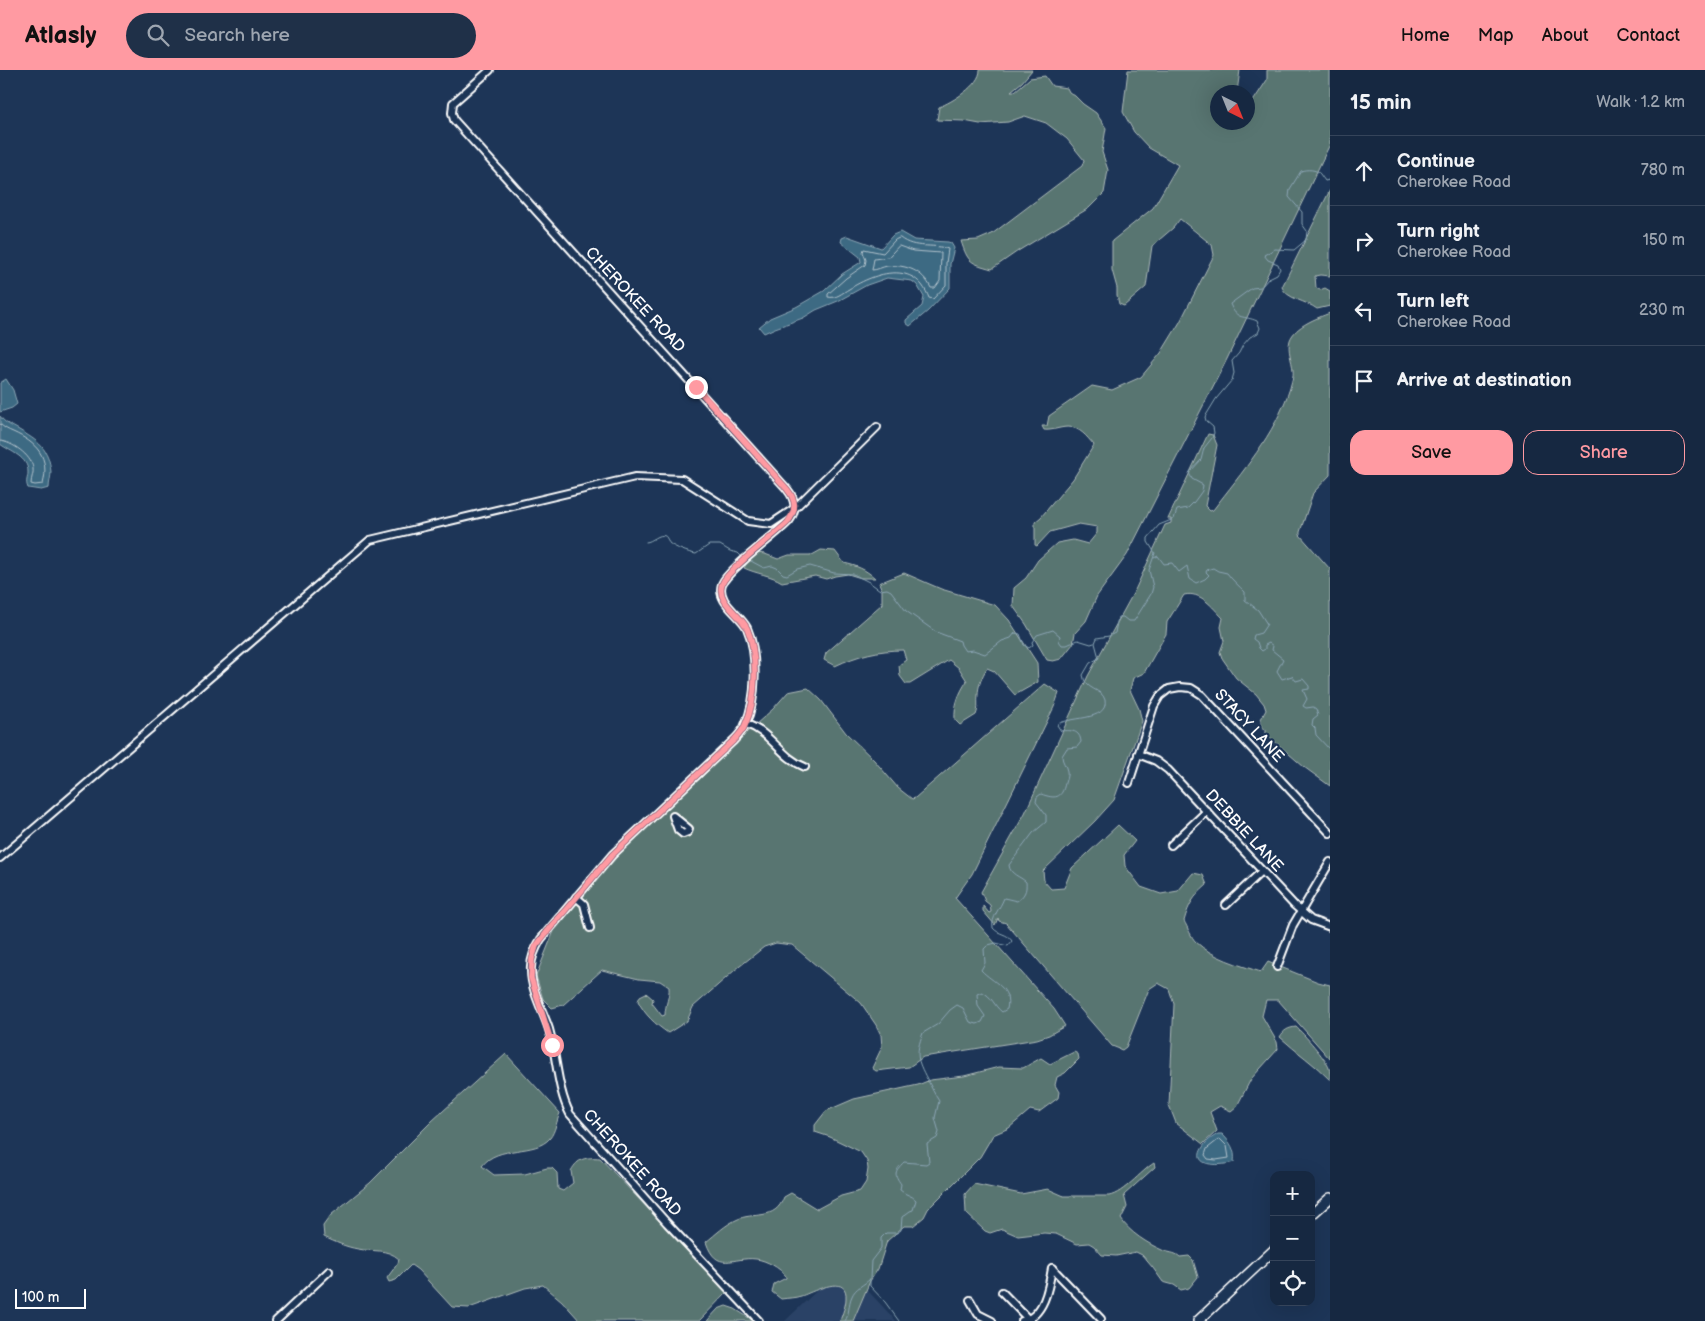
<!DOCTYPE html>
<html lang="en">
<head>
<meta charset="utf-8">
<style>
	:root { --surface:#162841; --page:#1f3048; --text:#f1f3f6; --muted:#9ea6b1; --line:#35445a; --accent:#ff9aa2 }
	body { margin:0; font-family:"Balsamiq Sans",sans-serif; background:var(--page); color:var(--text) }
	.controls { position:absolute; right:15px; bottom:15px; display:grid; overflow:hidden; border-radius:10px; box-shadow:0 5px 20px #0002 }
	.controls button { width:45px; height:45px; display:grid; place-items:center; padding:0; border:0; border-bottom:1px solid var(--line); background:var(--surface); color:var(--text); font:25px sans-serif }
	.compass { position:absolute; left:1210px; top:15px; width:45px; height:45px; border-radius:50%; background:var(--surface); box-shadow:0 5px 20px #0002; rotate:137deg }
	.scale { position:absolute; left:15px; bottom:12px; width:71px; box-sizing:border-box; padding-left:5px; border:2px solid #fff; border-top:0; font-size:14px; line-height:18px; white-space:nowrap; color:#fff; -webkit-text-stroke:4px #1d3557; paint-order:stroke }
	.stop { position:absolute; width:15px; height:15px; margin:-11px; border:4px solid #ff9aa2; border-radius:50%; background:#fff }
	.stop.end { background:#ff9aa2; border-color:#fff; box-shadow:0 1px 5px #0008 }
	.list { margin:0; padding:0; list-style:none }
	h2 { display:flex; justify-content:space-between; align-items:center; height:65px; margin:0; padding:0 20px; font-size:21px }
	h2 small { font-size:16px; font-weight:400; color:var(--muted) }
	.list li { display:grid; grid-template-columns:32px 1fr auto; gap:15px; align-items:center; box-sizing:border-box; height:70px; padding:0 20px; border-top:1px solid var(--line) }
	.list b { display:block; font-size:19px; white-space:nowrap }
	.list p { margin:0; font-size:16px; white-space:nowrap; color:var(--muted) }
	.list em { font-size:16px; font-style:normal; color:var(--muted) }
	.actions { display:flex; gap:10px; padding:15px 20px }
	.actions a { flex:1; padding:11px 0; border:1px solid var(--accent); border-radius:15px; text-align:center; font-size:18px; color:var(--accent) }
	.actions .main { background:var(--accent); color:#111 }
	.icon { flex:none; width:28px; height:28px; fill:none; stroke:currentColor; stroke-width:2; stroke-linecap:round; stroke-linejoin:round }
	.map { position:relative; flex:none; width:1330px; height:1251px; overflow:hidden }
	header { display:flex; align-items:center; gap:30px; box-sizing:border-box; height:70px; padding:0 25px; background:var(--accent); color:#111 }
	header strong { font-size:24px }
	nav { display:flex; gap:28px; margin-inline-start:auto; font-size:18px }
	.search { width:350px; height:45px; background:var(--page); display:flex; align-items:center; gap:12px; box-sizing:border-box; padding:0 18px; border-radius:28px; color:var(--muted); font-size:19px }
	main { display:flex }
	aside { flex:1; background:var(--surface) }
	.map>svg:first-child { display:block }
	.built { fill:#2b4366 }
	.green { fill:#597471; stroke:#acbab8 }
	.water { fill:#3e6a83; stroke:#8ba6b5 }
	.lines { fill:none; stroke-linecap:round; stroke-linejoin:round }
	.shore { stroke:#b2c3cd; stroke-width:1 }
	.stream { stroke:#8ba6b5; stroke-width:1 }
	.minor-casing { stroke:#fff; stroke-width:10 }
	.major-casing { stroke:#fff; stroke-width:12 }
	.minor { stroke:#1d3557; stroke-width:6 }
	.major { stroke:#1d3557; stroke-width:9 }
	.route { stroke:#ff9aa2; stroke-width:6 }
	.labels { text-anchor:middle; dominant-baseline:central; stroke-width:4.5; stroke-linejoin:round; paint-order:stroke }
	.street-label { font-size:16px; fill:#fff; stroke:#1d3557 }
</style>
</head>
<body>
<header>
<strong>Atlasly</strong>
<div class="search"><svg class="icon" aria-label="search" viewBox="0 0 24 24"><circle cx="10" cy="10" r="6"/><path d="M15 15l6 6"/></svg>Search here</div>
<nav><a>Home</a><a>Map</a><a>About</a><a>Contact</a></nav>
</header>
<main>
<div class="map">
<svg width="1330" height="1251" viewBox="0 0 1330 1251">
	<rect width="100%" height="100%" fill="#1d3557"/>
	<filter id="ink" filterUnits="userSpaceOnUse"><feTurbulence type="fractalNoise" baseFrequency=".02" numOctaves="2"/><feDisplacementMap in="SourceGraphic" scale="10" xChannelSelector="R" yChannelSelector="G"/><feConvolveMatrix kernelMatrix="1 2 1 2 8 2 1 2 1" color-interpolation-filters="sRGB"/></filter>
	<g filter="url(#ink)">
		<path class="built" d="M844 1195 896 1251H785Z"/>
		<g class="green">
			<path d="M980 0H1032L1022 12 1011 21H1015L1030 8 1045 6 1052 16 1067 18 1069 22 1075 26 1083 34 1096 43 1106 58 1102 82 1108 100 1104 123 1089 138 1018 181 992 199C971 193 968 193 961 171L978 170 992 164 1082 96 1084 90 1067 69 1046 53 1025 46 1008 52 980 54 964 51 937 50 939 37C952 32 980 15 980 0Z"/>
			<path d="M1128 0H1240L1237 22H1218V52H1248V32L1252 33 1267 10V0H1330V74L1227 289 1127 485 1097 526 1086 551 1075 563 1073 574 1061 589 1053 591 1047 590 1026 554 1013 536 1014 518 1026 508 1038 490 1057 473 1073 470 1088 474 1097 463V457L1079 454 1050 462 1037 476 1035 475V452L1041 447 1073 409 1094 375C1087 367 1080 357 1068 357 1060 357 1052 361 1044 360L1042 356H1047L1049 346 1092 316 1112 320 1141 307 1161 283 1180 252 1214 185 1212 175 1180 149 1173 158 1152 176 1146 217 1124 236 1119 234 1117 225V218L1112 200V171L1153 138 1178 95 1149 78 1134 62 1123 42Z"/>
			<path d="M1330 120V206L1320 205 1315 206 1316 218 1320 220 1325 218 1330 221V236L1317 239C1307 231 1286 229 1282 217Z"/>
			<path d="M1330 243V405L1313 423 1300 462V465L1330 499V716L1304 697 1266 664V660L1261 656V649L1266 640 1264 634 1256 624 1236 608 1222 588 1220 582 1224 571 1221 557 1223 548C1212 537 1201 521 1184 525L1167 552 1166 564 1144 603 1133 608 1130 620 1139 639 1142 651 1114 730 1095 751 1043 801 1044 811 1051 819 1064 818 1072 798 1118 755 1135 771 1124 785 1125 796 1141 817 1161 824 1178 821 1193 803 1203 805 1207 815C1193 827 1189 834 1184 851 1188 858 1191 867 1196 872 1213 888 1239 895 1261 902L1268 892 1318 912 1330 915V989L1278 930H1266L1262 946 1277 972 1278 979 1251 1009 1237 1036 1231 1041 1220 1036 1210 1042 1217 1061 1203 1074 1176 1053 1169 1035 1174 934 1169 919 1158 913 1149 919 1126 977 1122 980 1112 976 1006 853 999 851 998 848 995 855 983 841V836L989 843 991 842 990 835 985 831 981 822 1025 743 1088 606 1135 520 1165 455 1171 453V449H1168L1208 364 1213 365 1217 375 1205 436 1210 441 1213 440C1242 402 1275 365 1290 318 1291 313 1294 306 1293 300 1292 290 1287 280 1290 270 1295 256 1317 248 1330 243Z"/>
			<path d="M821 480 835 481 844 493C857 496 865 499 875 508H861L848 504 835 506 826 509 815 506 782 512C771 505 757 504 744 498L748 491 757 483 765 484 778 489 789 485H812Z"/>
			<path d="M904 503 941 519 995 535 1009 550 1037 593 1038 612 1015 625 994 601 987 598C982 606 978 616 978 625 977 633 979 638 976 645L960 655 955 650C954 635 959 623 967 611L959 598 949 590 910 614H906L900 606 899 595 906 590 903 580C878 580 858 585 835 596L824 590 826 583 882 534V520L879 513Z"/>
			<path d="M1045 614 1059 623 1054 637 972 804 955 828 1054 939 1065 956 1049 965 1037 969 923 987 909 997 876 1001 872 998 882 977 881 965 876 955 861 933 792 875 776 873 764 877 735 900 693 937 687 951 668 963C655 954 645 945 638 931L640 926 646 923 653 929 652 933 662 946 665 945C665 935 670 926 669 917L660 911 639 909 602 900 563 935 552 938 543 929 536 906 554 861 644 755 700 709 737 671 773 639 788 622 808 618 821 630 846 663 874 690 898 718 912 729 915 728Z"/>
			<path d="M1296 957C1303 963 1326 989 1329 998 1330 1001 1330 1006 1330 1010 1315 994 1296 982 1280 967 1284 960 1288 958 1296 957Z"/>
			<path d="M1074 982 1078 984 1079 989 1065 1003 1057 1007 1055 1015 1059 1022 1058 1028 1039 1042 1030 1040 1009 1058 993 1065 980 1087 928 1139 924 1147 913 1156H904L887 1171 878 1199 870 1211 853 1251H840C842 1244 846 1236 846 1228 848 1202 811 1223 801 1226 795 1228 788 1228 781 1229L772 1222 774 1214 786 1208V1206C780 1198 766 1190 756 1189 733 1186 717 1204 706 1172 716 1164 725 1155 736 1150 753 1141 775 1152 784 1127L791 1123 817 1139 841 1126 860 1121 866 1112 868 1099 867 1091 861 1082 830 1067 815 1062V1055L826 1041 854 1029 918 1015 930 1010 964 1006 999 997 1023 998 1041 988 1050 994Z"/>
			<path d="M506 984 560 1043C557 1050 555 1062 550 1068 535 1086 498 1074 482 1096L494 1105 525 1104 547 1098H552L557 1103 558 1119 563 1121 573 1113 571 1101C578 1088 586 1087 600 1088L727 1222 699 1251H580L562 1231 543 1215 525 1218 469 1238 452 1237 418 1200 411 1195 396 1210 389 1212 387 1208 398 1193 399 1189C387 1178 372 1182 358 1179 346 1177 335 1172 324 1167L323 1156 331 1145 370 1113 432 1051Z"/>
			<path d="M1154 1093 1155 1097 1124 1125 1127 1137 1121 1149C1129 1162 1148 1174 1162 1180 1168 1183 1175 1182 1180 1187L1189 1186 1193 1190 1198 1207 1189 1218 1181 1220 1174 1215 1163 1212 1153 1198 1142 1185 1136 1182 1116 1186 1102 1185 1094 1176 1089 1173 1077 1174 1056 1164 1044 1163 1018 1166 1002 1159 990 1163 985 1161 966 1143 965 1124 974 1114 1021 1124 1048 1119 1064 1126H1109C1124 1123 1140 1102 1154 1093Z"/>
			<path d="M726 1236 735 1239 754 1251H707L718 1239Z"/>
		</g>
		<g class="water">
			<path d="M900 162 914 170 948 172 951 173 954 178 950 194V218L928 241 910 256 906 253V250L922 236 924 227 917 215 912 211 887 208 867 215 838 231 816 240 803 248 775 258 764 263 759 257 770 248 796 237 824 221 842 204 861 192 860 187 841 172 842 168 847 166 881 178 893 165Z"/>
			<path d="M6 309 13 320 17 334 12 338 0 342V313Z"/>
			<path d="M0 346C5 354 11 355 19 360 38 371 49 378 51 402 51 407 49 413 49 418L41 420 28 418C25 411 28 409 28 402 28 387 11 382 0 374Z"/>
			<path d="M1218 1064H1222C1230 1072 1236 1080 1234 1092 1223 1096 1189 1098 1203 1077 1206 1071 1213 1067 1218 1064Z"/>
		</g>
		<g class="lines">
			<g class="shore">
				<path d="M900 168C915 180 932 173 948 179L946 193V215L933 229 929 228C915 190 876 202 849 219 842 223 836 229 828 227V224L846 208 865 195 866 190 863 182 864 179 883 183 895 170Z"/>
				<path d="M899 176 913 181 941 183 940 211 935 218H931C923 201 906 194 887 196 882 197 877 200 872 200L874 189 888 187Z"/>
				<path d="M0 354C4 358 8 360 13 362 37 373 50 387 43 414L35 415 31 414C31 408 34 403 33 398 31 385 12 372 0 371"/>
				<path d="M1220 1069 1227 1076 1229 1088 1216 1090 1208 1089 1205 1085 1207 1079Z"/>
			</g>
			<g class="stream">
				<path d="M1330 48V54"/>
				<path d="M646 472C652 472 659 463 665 466 666 466 669 472 669 473 675 478 689 483 696 484L709 475H720L730 481 738 483 743 488"/>
				<path d="M1154 488 1158 486 1164 494 1172 493 1179 502 1187 496 1190 509 1196 513 1205 509 1209 505 1206 502 1207 500 1213 498 1218 501 1227 503C1232 510 1239 516 1245 522V530L1258 540 1267 554 1261 563 1254 565 1253 569 1257 572 1259 578 1262 581 1265 579V575L1269 573 1273 576 1272 580 1283 589 1277 601 1282 609 1292 606 1296 611 1303 609 1309 616V619L1303 620 1307 629 1303 636 1306 638 1313 637 1316 639 1318 645 1313 649 1312 655 1315 658 1316 665 1330 680"/>
				<path d="M749 490 764 498 772 496 777 498 783 504 787 505 797 499 810 496 834 503 853 504 869 512 880 520 887 519 891 521 906 541 936 562 960 571 961 575 965 581 973 580 985 584 1002 571 1011 568 1015 563 1020 564 1024 575 1029 578 1033 575 1032 572 1037 565 1053 560 1060 566 1059 571 1062 575H1067L1078 570 1091 574 1094 573"/>
				<path d="M870 1210V1216L885 1232 899 1251"/>
				<path d="M845 1251C850 1244 848 1234 852 1226 855 1218 864 1215 870 1209L871 1191 881 1178V1168L886 1163H897L901 1160 902 1147 910 1141 913 1140 916 1130C912 1125 905 1125 900 1120L901 1114C894 1104 894 1102 904 1092L926 1094 929 1092 927 1074 937 1068 939 1062 935 1048 939 1031C934 1024 931 1016 927 1009 917 990 915 984 923 963L938 954 950 940 957 935 963 938 970 952 977 954 982 952 985 946 978 936 977 924 982 922C992 926 994 936 1002 942L1007 939C1012 917 993 913 981 900L985 893 984 879 988 875 996 873 1008 876 1012 871C1007 863 999 865 993 858 991 847 1000 839 1004 828L1017 831C1024 826 1027 821 1026 812 1020 806 1010 805 1009 795L1033 763 1046 752V745L1036 732 1037 727 1041 724C1055 729 1062 729 1065 713 1066 709 1068 705 1067 701 1066 695 1062 692 1062 686L1067 678 1077 677 1081 672C1080 660 1071 660 1061 661L1057 655C1066 646 1109 652 1105 630 1102 618 1085 621 1083 605L1090 593 1099 588 1095 573 1097 568 1109 566 1115 563 1118 547H1123L1128 551H1134L1151 524 1153 517 1149 500 1155 483 1148 472V468L1159 455 1174 449 1177 440 1188 438 1194 432 1202 421 1203 415 1192 409 1189 403 1201 390 1204 378 1212 368 1214 363 1213 357 1206 351 1205 347 1216 329 1232 310 1234 303 1232 291 1239 283 1243 275 1250 267 1258 263 1260 258 1257 251C1244 245 1237 251 1230 234L1252 218 1261 217 1269 208 1277 204 1280 199 1278 194 1268 190 1264 185 1275 179 1294 180 1306 170 1307 161 1302 154V142L1289 127 1290 119 1301 101C1306 99 1317 99 1320 104 1322 106 1323 109 1325 111L1329 110 1330 106"/>
			</g>
			<g class="minor-casing">
				<g id="minor">
					<path d="M490 0 453 33 452 43 454 50 787 419C796 430 797 440 789 451 775 466 728 499 722 514 716 532 740 544 747 558 758 583 757 630 745 655 743 661 738 666 734 670L612 785 541 869C535 879 530 889 531 901 531 920 543 941 549 959 557 987 557 1019 570 1044L667 1153 759 1251"/>
					<path d="M746 654C771 662 781 688 805 697"/>
					<path d="M1138 684 1156 691 1168 700 1294 835 1311 850 1330 857"/>
					<path d="M1129 713 1154 636 1160 626 1169 619 1180 617 1191 618 1202 625 1330 763"/>
					<path d="M673 746 689 759 688 762 683 764 678 760Z"/>
					<path d="M1171 775 1207 741"/>
					<path d="M0 788 370 470 635 407 682 409 748 451 771 454 795 438 877 357"/>
					<path d="M576 827 584 834 590 858"/>
					<path d="M1226 835 1262 801"/>
					<path d="M1277 897 1293 855 1330 792"/>
					<path d="M1052 1198 1101 1249"/>
					<path d="M1002 1222 1030 1251"/>
					<path d="M970 1230 978 1244 992 1251"/>
					<path d="M276 1251 329 1201"/>
					<path d="M1022 1251C1044 1247 1049 1217 1052 1198"/>
				</g>
			</g>
			<g class="major-casing">
				<g id="major">
					<path d="M1311 1145 1330 1128"/>
					<path d="M1198 1251 1274 1180"/>
				</g>
			</g>
			<use href="#minor" class="minor"/>
			<use href="#major" class="major"/>
		</g>
	</g>
	<g class="lines" filter="url(#ink)">
		<path class="route" d="M552 975 531 908 532 889 536 876 547 862 612 785 734 670C738 666 743 661 745 655 757 630 758 583 747 558 740 544 716 532 722 514 728 499 775 465 788 452 797 439 796 430 787 419L696 317"/>
	</g>
	<g class="labels">
		<g class="street-label">
			<text transform="translate(635 230) rotate(47)">CHEROKEE ROAD</text>
			<text transform="translate(1249 656) rotate(47)">STACY LANE</text>
			<text transform="translate(1244 761) rotate(47)">DEBBIE LANE</text>
			<text transform="translate(632 1093) rotate(48)">CHEROKEE ROAD</text>
		</g>
	</g>
</svg>
<div class="controls">
<button>+</button>
<button>−</button>
<button><svg class="icon" aria-label="locate" viewBox="0 0 24 24"><circle cx="12" cy="12" r="6"/><path d="M12 2v4M12 18v4M2 12h4M18 12h4"/></svg></button>
</div>
<svg class="compass" viewBox="-18 -18 36 36"><path d="M0-13l5 13h-10z" fill="#e53935"/><path d="M0 13l5-13h-10z" fill="#9ea6b1"/></svg>
<div class="scale">100 m</div>
<div class="stop" style="left:552px;top:975px"></div>
<div class="stop end" style="left:696px;top:317px"></div>
</div>
<aside>
<h2>15 min<small>Walk · 1.2 km</small></h2>
<ul class="list">
<li><svg class="icon" aria-label="ahead" viewBox="0 0 24 24"><path d="M12 20V5M6 11l6-6 6 6"/></svg><div><b>Continue</b><p>Cherokee Road</p></div><em>780 m</em></li>
<li><svg class="icon" aria-label="right" viewBox="0 0 24 24"><path d="M7 20v-9h11M14 6l5 5-5 5"/></svg><div><b>Turn right</b><p>Cherokee Road</p></div><em>150 m</em></li>
<li><svg class="icon" aria-label="left" viewBox="0 0 24 24"><path d="M17 20v-9H6M10 6l-5 5 5 5"/></svg><div><b>Turn left</b><p>Cherokee Road</p></div><em>230 m</em></li>
<li><svg class="icon" aria-label="arrive" viewBox="0 0 24 24"><path d="M6 21V4h12l-3 4 3 4H6"/></svg><div><b>Arrive at destination</b></div></li>
</ul>
<div class="actions"><a class="main">Save</a><a>Share</a></div>
</aside>
</main>
</body>
</html>
